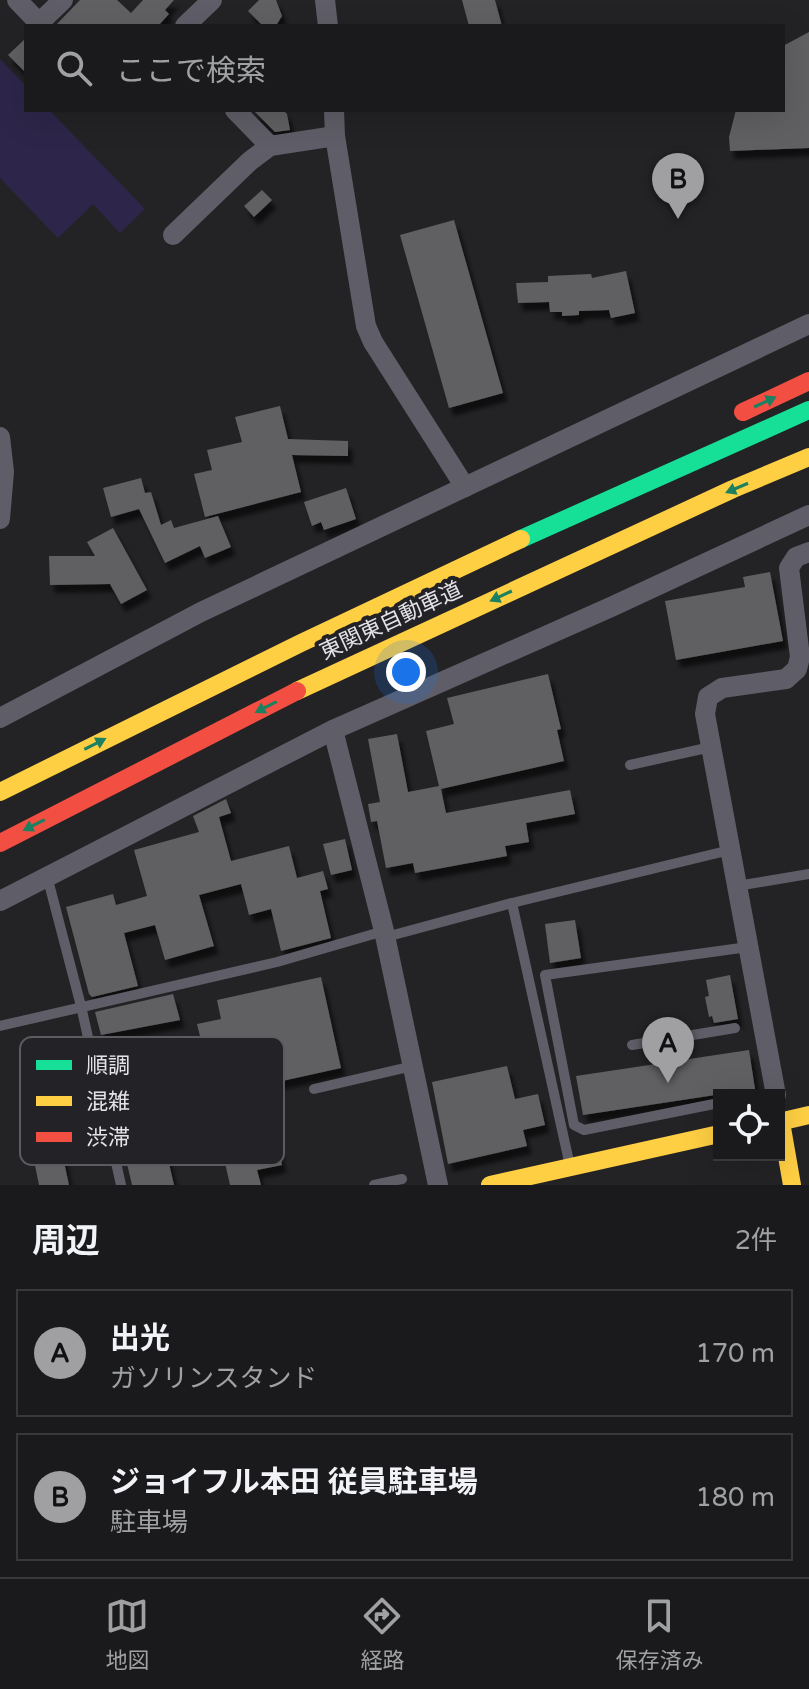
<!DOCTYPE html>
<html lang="ja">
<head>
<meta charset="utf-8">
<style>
	:root { --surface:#1a1a1c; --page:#272729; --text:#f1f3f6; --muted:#9fa1a3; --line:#38383b; --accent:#a0a0a3 }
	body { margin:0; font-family:"Varela Round","Noto Sans JP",sans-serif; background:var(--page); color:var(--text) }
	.controls { position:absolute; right:24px; bottom:24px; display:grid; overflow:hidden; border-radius:0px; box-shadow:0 8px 32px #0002 }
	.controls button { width:72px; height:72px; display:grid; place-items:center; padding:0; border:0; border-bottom:2px solid var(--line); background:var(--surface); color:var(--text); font:40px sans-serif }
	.you { position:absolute; left:406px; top:672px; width:28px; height:28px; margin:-20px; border:6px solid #fff; border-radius:50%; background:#1a73e8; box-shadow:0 0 0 12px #1a73e833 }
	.badge { display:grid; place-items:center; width:52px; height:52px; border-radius:50%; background:var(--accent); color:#111; font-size:26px; font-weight:700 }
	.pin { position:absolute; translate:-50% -66px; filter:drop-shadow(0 2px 4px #0008) }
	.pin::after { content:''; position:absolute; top:42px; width:28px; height:24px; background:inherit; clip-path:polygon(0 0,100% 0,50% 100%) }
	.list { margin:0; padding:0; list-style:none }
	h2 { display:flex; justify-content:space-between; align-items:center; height:104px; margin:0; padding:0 32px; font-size:34px }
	h2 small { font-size:26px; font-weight:400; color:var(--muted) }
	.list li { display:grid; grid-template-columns:52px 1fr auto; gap:24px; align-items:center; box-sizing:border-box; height:128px; margin:0 16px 16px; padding:0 16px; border:2px solid var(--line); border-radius:0px }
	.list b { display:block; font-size:30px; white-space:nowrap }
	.list p { margin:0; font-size:26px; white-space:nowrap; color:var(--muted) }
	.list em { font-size:26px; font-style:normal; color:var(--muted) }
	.icon { flex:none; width:44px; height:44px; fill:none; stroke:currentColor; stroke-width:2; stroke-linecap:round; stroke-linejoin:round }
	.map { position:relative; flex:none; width:809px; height:1185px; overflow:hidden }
	.search { position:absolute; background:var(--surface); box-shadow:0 8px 32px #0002; left:24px; right:24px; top:24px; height:88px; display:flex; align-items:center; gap:20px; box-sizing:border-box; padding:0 28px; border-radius:0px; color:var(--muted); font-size:30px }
	.sheet { height:392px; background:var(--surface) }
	nav { display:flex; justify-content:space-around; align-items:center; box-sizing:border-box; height:112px; border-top:2px solid var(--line); background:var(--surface); font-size:22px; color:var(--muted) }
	nav a { display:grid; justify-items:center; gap:4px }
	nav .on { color:var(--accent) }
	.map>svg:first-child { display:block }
	.green { fill:#2d264a }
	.building { fill:#606062; filter:url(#shadow) }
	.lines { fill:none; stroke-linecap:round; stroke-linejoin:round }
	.lane { stroke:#5f5e68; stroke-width:10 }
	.street { stroke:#5f5e68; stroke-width:20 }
	.fast { stroke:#16e098; stroke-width:18 }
	.slow { stroke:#ffcf43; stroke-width:18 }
	.jam { stroke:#f24e42; stroke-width:18 }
	.oneway { fill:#1c8160 }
	.labels { text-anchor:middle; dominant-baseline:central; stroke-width:8; stroke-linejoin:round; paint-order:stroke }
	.street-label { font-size:22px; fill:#e3e3e6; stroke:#222227 }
	.key { fill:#222227; stroke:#5c5c60; stroke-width:2 }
	.key-label { font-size:22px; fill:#e3e3e6 }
</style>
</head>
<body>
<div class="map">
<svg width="809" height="1185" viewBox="0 0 809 1185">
	<defs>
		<filter id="shadow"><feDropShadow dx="4.5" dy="8" stdDeviation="2" flood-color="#0009"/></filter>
	</defs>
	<rect width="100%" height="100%" fill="#232326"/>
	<path class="green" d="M0 59 26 86V110H49L145 209 120 233 93 204 58 238 0 178Z"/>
	<g class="building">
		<path d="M80 0H117L131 13 143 0H174L165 10 169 14 158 26H55Z"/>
		<path d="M259 0H276L282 16 277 24H261L248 11Z"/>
		<path d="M462 0H495L502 26H469Z"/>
		<path d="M809 32V148L730 151 729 137 736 110H783V46Z"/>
		<path d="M26 38V73L8 55Z"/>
		<path d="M253 110H283L287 114 290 130 275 132Z"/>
		<path d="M262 190 272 200 254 217 244 206Z"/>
		<path d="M454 220 503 393 449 408 400 235Z"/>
		<path d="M626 271 635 313 611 318 609 310 579 311V315L562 316V312H550L549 302 518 303 516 283 548 282V276L591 274 592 278Z"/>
		<path d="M280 406 288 439 348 441V456L292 455 301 492 205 517 194 474 212 470 207 450 242 442 235 417Z"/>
		<path d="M141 478 145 493 151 492 161 525 171 520 174 528 218 516 231 547 205 558 200 546 165 563 139 509 111 517 103 488Z"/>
		<path d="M346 488 356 519 324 530 321 522 312 526 304 502Z"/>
		<path d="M113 528 147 590 121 604 110 584 50 585 49 556H95L87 542Z"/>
		<path d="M770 572 783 641 676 660 665 601 745 587 743 577Z"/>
		<path d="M548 674 561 729 557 730 564 761 441 789 446 813 570 790 575 814 526 823 529 842 505 846 507 856 415 873 413 863 386 868 377 821 371 822 368 804 380 802 368 739 397 734 408 792 439 786 426 731 454 724 447 698Z"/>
		<path d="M226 799 231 813 219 817 231 861 289 846 297 878 323 871 328 889 320 891 331 938 281 951 271 909 249 915 241 884 199 895 214 946 165 960 155 925 124 933 138 986 92 997 89 994 66 907 113 894 116 905 147 896 134 850 199 832 193 816Z"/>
		<path d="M345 839 352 870 331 875 323 844Z"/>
		<path d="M575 920 581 958 550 963 545 924Z"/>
		<path d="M730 975 738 1019 714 1023 712 1016 709 1017 705 997 709 996 706 980Z"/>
		<path d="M321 977 341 1068 264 1085 282 1165 257 1170 261 1185H230L208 1088 179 1094 170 1056 203 1048 197 1024 221 1019 217 1000Z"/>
		<path d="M173 994 180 1020 101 1035 95 1012Z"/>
		<path d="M749 1050 755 1089 583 1115 576 1076Z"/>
		<path d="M507 1066 515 1099 538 1094 545 1125 523 1130 527 1146 448 1164 432 1082Z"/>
		<path d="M156 1108 174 1185H132L116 1116Z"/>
		<path d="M57 1130 69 1185H39L29 1136Z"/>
	</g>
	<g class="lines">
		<g class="lane">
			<path d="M630 765 711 747"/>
			<path d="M47 876 81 1006 121 1185"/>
			<path d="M737 886 809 874"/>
			<path d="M512 903 570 1166"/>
			<path d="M386 937 512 903 730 850"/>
			<path d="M0 1026 277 962 384 931"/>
			<path d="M632 1045 735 1028"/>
			<path d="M314 1089 413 1066"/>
			<path d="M719 1103 584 1130 574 1125 545 975 748 947"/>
			<path d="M374 1185 402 1179"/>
		</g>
		<g class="street">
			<path d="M17 0 42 26"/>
			<path d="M325 0 328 26"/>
			<path d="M39 23 63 0"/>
			<path d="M185 26 212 0"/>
			<path d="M235 110 270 146"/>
			<path d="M334 110 335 136 366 326 373 342 465 487"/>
			<path d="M173 235 250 161 270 146 335 136"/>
			<path d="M0 437 4 472 0 519"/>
			<path d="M0 718 201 612 809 324"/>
			<path d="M333 730 384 931 438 1185"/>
			<path d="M0 901 333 730 611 607 809 515"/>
			<path d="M776 1095 705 714 708 697 722 688 786 679 797 669 800 657 789 568 796 557 809 552"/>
		</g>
		<path class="fast" d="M521 539 809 410"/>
		<g class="slow">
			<path d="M297 691 733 489 809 457"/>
			<path d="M0 792 301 643 521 539"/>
			<path d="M779 1122 809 1115"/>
			<path d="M781 1122 792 1185"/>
			<path d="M490 1185 719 1134"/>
		</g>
		<g class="jam">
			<path d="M743 412 809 381"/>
			<path d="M0 843 297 691"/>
		</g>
	</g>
	<defs><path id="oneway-solid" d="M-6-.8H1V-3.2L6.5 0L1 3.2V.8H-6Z" transform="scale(2)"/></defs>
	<g class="oneway">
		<use href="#oneway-solid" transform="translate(765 402) rotate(-25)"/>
		<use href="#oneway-solid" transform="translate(737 488) rotate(157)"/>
		<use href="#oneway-solid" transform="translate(501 596) rotate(155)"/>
		<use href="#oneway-solid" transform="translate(266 707) rotate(153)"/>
		<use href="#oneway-solid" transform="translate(95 744) rotate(-27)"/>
		<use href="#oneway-solid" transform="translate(34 825) rotate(153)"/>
	</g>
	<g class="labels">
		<g class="street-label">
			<text transform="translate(391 621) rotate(-25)">東関東自動車道</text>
		</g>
	</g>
	<rect x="20" y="1037" width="264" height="128" rx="12" class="key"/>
	<rect x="36" y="1060" width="36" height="10" fill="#16e098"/>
	<rect x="36" y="1096" width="36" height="10" fill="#ffcf43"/>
	<rect x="36" y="1132" width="36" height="10" fill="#f24e42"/>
	<g class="key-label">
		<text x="86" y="1073">順調</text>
		<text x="86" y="1109">混雑</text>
		<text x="86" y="1145">渋滞</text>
	</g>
</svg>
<div class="controls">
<button><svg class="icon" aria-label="locate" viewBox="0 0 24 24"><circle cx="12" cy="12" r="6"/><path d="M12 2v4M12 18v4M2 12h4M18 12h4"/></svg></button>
</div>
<div class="you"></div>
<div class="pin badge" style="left:668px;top:1083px">A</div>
<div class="pin badge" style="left:678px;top:219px">B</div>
<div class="search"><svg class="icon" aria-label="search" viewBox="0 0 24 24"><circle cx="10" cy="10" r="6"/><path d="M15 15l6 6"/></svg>ここで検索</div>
</div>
<section class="sheet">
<h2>周辺<small>2件</small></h2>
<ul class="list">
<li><span class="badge">A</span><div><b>出光</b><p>ガソリンスタンド</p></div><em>170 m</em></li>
<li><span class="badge">B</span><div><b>ジョイフル本田 従員駐車場</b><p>駐車場</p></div><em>180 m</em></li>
</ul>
</section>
<nav>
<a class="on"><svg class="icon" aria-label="map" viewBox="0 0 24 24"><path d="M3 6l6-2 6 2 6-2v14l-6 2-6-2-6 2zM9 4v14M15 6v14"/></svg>地図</a>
<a><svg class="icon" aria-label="directions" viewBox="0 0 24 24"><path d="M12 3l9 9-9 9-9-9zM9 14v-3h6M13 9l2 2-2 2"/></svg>経路</a>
<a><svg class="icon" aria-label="saved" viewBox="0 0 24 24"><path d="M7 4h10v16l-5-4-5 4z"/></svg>保存済み</a>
</nav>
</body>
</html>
